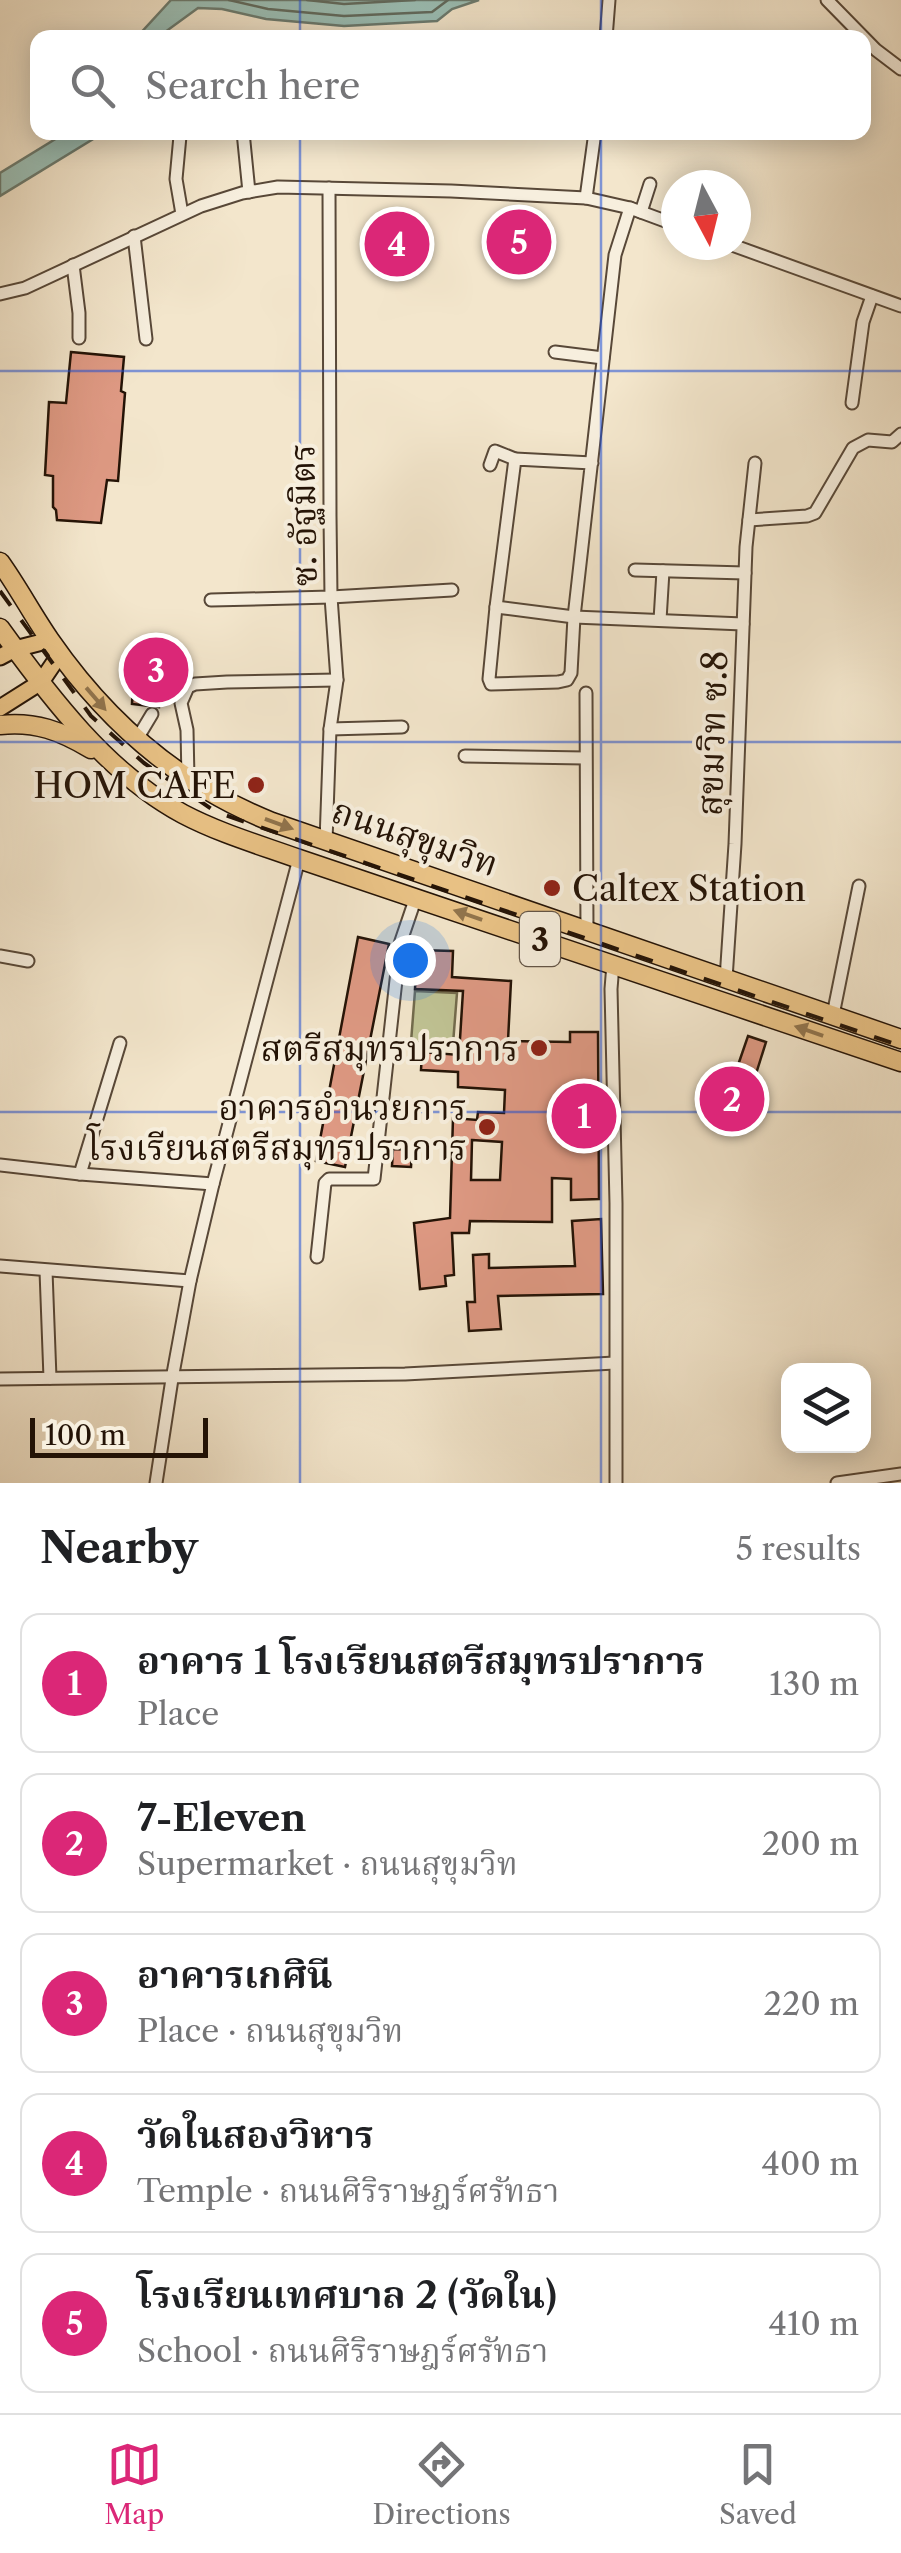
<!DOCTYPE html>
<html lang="en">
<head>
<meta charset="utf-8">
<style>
	:root { --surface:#fff; --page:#f2f2f2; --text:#202124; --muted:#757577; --line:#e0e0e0; --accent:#db2777 }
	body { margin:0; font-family:"Libre Caslon Text","Noto Serif Thai",serif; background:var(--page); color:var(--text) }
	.controls { position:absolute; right:30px; bottom:30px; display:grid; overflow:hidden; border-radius:20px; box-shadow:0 5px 25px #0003 }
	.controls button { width:90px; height:90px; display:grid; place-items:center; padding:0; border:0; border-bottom:2px solid var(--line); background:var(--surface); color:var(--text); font:50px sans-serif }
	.compass { position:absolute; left:661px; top:170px; width:90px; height:90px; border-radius:50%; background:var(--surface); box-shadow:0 5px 25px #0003; rotate:173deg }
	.scale { position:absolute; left:30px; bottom:25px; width:178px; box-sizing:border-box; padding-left:10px; border:5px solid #241306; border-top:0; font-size:28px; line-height:35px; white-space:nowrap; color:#241306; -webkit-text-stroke:8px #f7efde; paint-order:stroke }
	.you { position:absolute; left:410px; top:960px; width:35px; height:35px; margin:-25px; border:8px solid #fff; border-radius:50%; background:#1a73e8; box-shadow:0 0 0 15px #1a73e833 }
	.badge { display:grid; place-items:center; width:65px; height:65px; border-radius:50%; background:var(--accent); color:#fff; font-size:32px; font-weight:700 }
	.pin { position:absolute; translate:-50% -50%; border:5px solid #fff; box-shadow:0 2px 10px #0006 }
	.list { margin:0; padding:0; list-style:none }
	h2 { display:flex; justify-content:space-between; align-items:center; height:130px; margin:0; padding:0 40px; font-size:42px }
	h2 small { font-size:32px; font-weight:400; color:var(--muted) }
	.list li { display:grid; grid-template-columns:65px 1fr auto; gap:30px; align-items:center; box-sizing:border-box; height:140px; margin:0 20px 20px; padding:0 20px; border:2px solid var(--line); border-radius:20px }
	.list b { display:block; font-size:38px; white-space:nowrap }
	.list p { margin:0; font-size:32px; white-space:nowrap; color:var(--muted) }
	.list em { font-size:32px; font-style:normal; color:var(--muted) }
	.icon { flex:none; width:55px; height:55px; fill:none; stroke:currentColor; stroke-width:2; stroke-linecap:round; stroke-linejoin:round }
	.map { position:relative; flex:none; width:901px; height:1483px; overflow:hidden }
	.search { position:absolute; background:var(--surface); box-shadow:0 5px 25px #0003; left:30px; right:30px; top:30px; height:110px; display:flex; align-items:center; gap:25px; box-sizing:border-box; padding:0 35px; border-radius:20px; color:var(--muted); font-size:38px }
	.sheet { height:930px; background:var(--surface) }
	nav { display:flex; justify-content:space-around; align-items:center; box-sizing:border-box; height:140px; border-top:2px solid var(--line); background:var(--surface); font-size:28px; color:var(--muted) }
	nav a { display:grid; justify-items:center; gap:5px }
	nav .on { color:var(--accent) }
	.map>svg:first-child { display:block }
	.green { fill:#c0c394; stroke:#726b4d; stroke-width:2.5 }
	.water { fill:#9bc0b7; stroke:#6b7b70; stroke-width:2.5 }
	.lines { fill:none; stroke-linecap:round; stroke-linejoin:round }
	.shore { stroke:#606a5e; stroke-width:2.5 }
	.building { fill:#de9983; stroke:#241306; stroke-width:2.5; fill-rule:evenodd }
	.minor-casing { stroke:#584838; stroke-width:15 }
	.major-casing { stroke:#241306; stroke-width:19 }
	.highway-casing { stroke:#241306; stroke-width:21 }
	.minor { stroke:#f7efde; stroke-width:11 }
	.major { stroke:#eac386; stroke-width:15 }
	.highway { stroke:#eac386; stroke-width:18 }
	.rail { stroke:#241306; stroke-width:4; stroke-dasharray:18 18; stroke-linecap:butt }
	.oneway { fill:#91744c }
	.grid { fill:none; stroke:#1d4ed8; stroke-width:2.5; stroke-opacity:0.55 }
	.poi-dot { fill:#8f2418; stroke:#f7efde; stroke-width:4 }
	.labels { text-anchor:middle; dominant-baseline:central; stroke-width:8; stroke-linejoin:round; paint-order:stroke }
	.shield { fill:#f7efde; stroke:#635547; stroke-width:2.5 }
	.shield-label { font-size:32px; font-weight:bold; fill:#241306 }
	.street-label { font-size:35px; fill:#241306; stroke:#f7efde }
	.poi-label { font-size:35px; fill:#241306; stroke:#f7efde; text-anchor:end }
</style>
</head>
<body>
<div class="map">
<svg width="901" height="1483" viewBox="0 0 901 1483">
	<rect width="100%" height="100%" fill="#f3e6cc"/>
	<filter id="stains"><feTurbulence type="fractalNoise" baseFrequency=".002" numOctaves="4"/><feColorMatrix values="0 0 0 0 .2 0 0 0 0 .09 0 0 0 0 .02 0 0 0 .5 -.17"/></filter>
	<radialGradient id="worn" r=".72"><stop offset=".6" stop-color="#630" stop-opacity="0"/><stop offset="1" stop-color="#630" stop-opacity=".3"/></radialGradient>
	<path class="green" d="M415 991 457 993 453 1044 411 1042Z"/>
	<g class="water">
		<path d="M171 0H479L452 9 437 21 344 26 266 19 222 9 198 8 165 32 162 37H137Z"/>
		<path d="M62 133H103L0 196V173L57 138Z"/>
	</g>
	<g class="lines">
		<g class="shore">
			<path d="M229 0 268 9 344 16 432 12 448 0"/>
			<path d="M307 0 344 4 415 0"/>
		</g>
	</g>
	<g class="building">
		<path d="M71 352 124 357 121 391 125 393 118 481 107 480 101 523 57 520 56 510 53 507V476L45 475 49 402 66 403Z"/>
		<path d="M135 643 180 647 176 692 160 693 159 707 132 704Z"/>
		<path d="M358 937 389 944 345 1167 316 1161Z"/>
		<path d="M417 950 453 951 452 977 511 981 508 1041 570 1042V1032H598L599 1199 571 1200V1179L552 1178V1222L470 1221 469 1233H452L454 1275 445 1276 446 1286 420 1289 414 1223 450 1218 453 1118 477 1120 478 1112 504 1113 505 1090 458 1087V1072L421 1070 422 1052 459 1055 463 991 415 989ZM472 1140 502 1142 500 1180H471Z"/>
		<path d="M748 1036 766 1042 755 1077 736 1071Z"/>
		<path d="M713 1086 752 1088 751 1111 712 1109Z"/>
		<path d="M393 1149 412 1150 411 1167 392 1166Z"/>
		<path d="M601 1219 603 1294 498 1296 501 1329 469 1331 467 1302H475L473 1255 489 1254V1268L575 1266 572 1221Z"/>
	</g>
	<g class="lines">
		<g class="minor-casing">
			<g id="minor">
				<path d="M827 0 876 50 901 69"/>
				<path d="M606 38 609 0"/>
				<path d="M243 132 249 192"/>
				<path d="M180 136 176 179 182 214"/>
				<path d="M586 198 595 132"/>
				<path d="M641 212 650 184"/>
				<path d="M134 236 146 339"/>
				<path d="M732 245 901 306"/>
				<path d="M73 265 79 313V338"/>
				<path d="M0 294 25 288 201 206 242 193 278 187 451 191 586 198 630 208 676 225"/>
				<path d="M555 352 603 358"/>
				<path d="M852 403 863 322 872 296"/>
				<path d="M592 463 515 459 496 607 489 679 491 684 558 682 567 680 571 673 574 617 615 255 630 208"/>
				<path d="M490 465 495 451 515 459"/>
				<path d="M749 520 807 516 815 513 853 448 868 440 892 442 901 434"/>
				<path d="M635 570 745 573"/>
				<path d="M211 600 331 597 452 590"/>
				<path d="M496 607 574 617 743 624"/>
				<path d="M660 620 663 571"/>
				<path d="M586 693 587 931"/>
				<path d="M330 729 402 727"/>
				<path d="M137 739 152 714"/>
				<path d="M465 756 585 758"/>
				<path d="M188 779 187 730 181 703 188 687 195 684 227 682 337 680"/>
				<path d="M326 841 330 729 337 680 331 597 330 516 329 188"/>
				<path d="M0 956 28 961"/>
				<path d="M613 964 611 989 616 1203V1483"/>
				<path d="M726 979 735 844 746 547 755 463"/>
				<path d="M833 1015 859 886"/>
				<path d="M0 1165 80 1174 213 1184"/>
				<path d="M80 1174 120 1043"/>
				<path d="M317 1257 325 1183 329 1179H374L400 944 416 897"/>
				<path d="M0 1266 190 1281"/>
				<path d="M46 1271 50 1378"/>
				<path d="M0 1379 405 1374 615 1363"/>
				<path d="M156 1483 172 1379 190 1281 213 1184 299 859"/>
				<path d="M837 1483 901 1474"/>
			</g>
		</g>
		<g class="major-casing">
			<g id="major">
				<path d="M0 657 15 649 50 640"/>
				<path d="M0 708 41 682 60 654"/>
			</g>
		</g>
		<g class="highway-casing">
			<g id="highway">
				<path d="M0 562C18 587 32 614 50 640 106 721 179 785 272 822L901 1039"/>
				<path d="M0 628C49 696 108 774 183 814 219 833 260 845 299 859L901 1062"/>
				<path d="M0 725C35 721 61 731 91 749"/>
			</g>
		</g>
		<use href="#minor" class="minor"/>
		<use href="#major" class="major"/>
		<use href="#highway" class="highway"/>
		<path class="rail" d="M0 591 91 716 144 763 216 812 901 1046"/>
	</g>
	<defs><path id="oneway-solid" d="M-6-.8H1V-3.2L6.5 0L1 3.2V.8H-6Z" transform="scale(2.5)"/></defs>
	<g class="oneway">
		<use href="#oneway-solid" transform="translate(96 699) rotate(49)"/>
		<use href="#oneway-solid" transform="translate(279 824) rotate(20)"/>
		<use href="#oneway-solid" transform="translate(468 915) rotate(-161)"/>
		<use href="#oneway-solid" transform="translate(809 1031) rotate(-161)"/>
	</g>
	<path class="grid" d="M300 0V38M601 0V38M300 132V1483M601 132V1483M0 371H901M0 742H901M0 1112H901"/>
	<g class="poi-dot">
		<circle cx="256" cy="785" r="10"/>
		<circle cx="552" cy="888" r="10"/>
		<circle cx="539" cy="1048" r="10"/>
		<circle cx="487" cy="1127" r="10"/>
	</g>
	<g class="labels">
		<rect class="shield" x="520" y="912" width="40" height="54" rx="8"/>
		<g class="shield-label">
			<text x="540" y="939">3</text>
		</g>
		<g class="street-label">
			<text transform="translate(303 515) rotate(-91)">ซ. อัฐมิตร</text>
			<text transform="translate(712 733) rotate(-88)">สุขมวิท ซ.8</text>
			<text transform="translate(415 837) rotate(19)">ถนนสุขุมวิท</text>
		</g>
		<g class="poi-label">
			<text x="236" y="785">HOM CAFE</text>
			<text x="572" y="888" text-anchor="start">Caltex Station</text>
			<text x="519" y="1048">สตรีสมุทรปราการ</text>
			<text x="467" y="1107">อาคารอำนวยการ<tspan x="467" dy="40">โรงเรียนสตรีสมุทรปราการ</tspan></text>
		</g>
	</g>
	<rect width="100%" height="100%" filter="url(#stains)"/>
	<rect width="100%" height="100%" fill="url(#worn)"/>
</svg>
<div class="controls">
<button><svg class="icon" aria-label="layers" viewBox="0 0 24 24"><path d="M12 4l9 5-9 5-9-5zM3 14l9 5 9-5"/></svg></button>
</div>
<svg class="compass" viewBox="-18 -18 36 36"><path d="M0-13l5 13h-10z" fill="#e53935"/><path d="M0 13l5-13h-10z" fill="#757577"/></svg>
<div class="scale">100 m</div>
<div class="you"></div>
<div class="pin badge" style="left:584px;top:1116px">1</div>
<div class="pin badge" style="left:732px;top:1099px">2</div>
<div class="pin badge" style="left:156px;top:670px">3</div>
<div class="pin badge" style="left:397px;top:244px">4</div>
<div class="pin badge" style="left:519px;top:242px">5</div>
<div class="search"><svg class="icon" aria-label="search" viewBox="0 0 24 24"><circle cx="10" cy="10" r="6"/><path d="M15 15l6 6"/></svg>Search here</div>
</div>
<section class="sheet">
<h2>Nearby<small>5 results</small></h2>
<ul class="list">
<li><span class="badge">1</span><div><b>อาคาร 1 โรงเรียนสตรีสมุทรปราการ</b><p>Place</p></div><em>130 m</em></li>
<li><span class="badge">2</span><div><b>7-Eleven</b><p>Supermarket · ถนนสุขุมวิท</p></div><em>200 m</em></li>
<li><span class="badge">3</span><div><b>อาคารเกศินี</b><p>Place · ถนนสุขุมวิท</p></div><em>220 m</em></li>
<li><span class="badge">4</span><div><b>วัดในสองวิหาร</b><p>Temple · ถนนศิริราษฎร์ศรัทธา</p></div><em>400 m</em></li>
<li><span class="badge">5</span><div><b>โรงเรียนเทศบาล 2 (วัดใน)</b><p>School · ถนนศิริราษฎร์ศรัทธา</p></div><em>410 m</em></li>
</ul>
</section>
<nav>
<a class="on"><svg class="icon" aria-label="map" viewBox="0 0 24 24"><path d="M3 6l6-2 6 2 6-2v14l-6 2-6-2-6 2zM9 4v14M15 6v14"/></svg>Map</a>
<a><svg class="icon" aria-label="directions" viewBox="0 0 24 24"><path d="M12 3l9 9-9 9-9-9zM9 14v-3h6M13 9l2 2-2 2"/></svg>Directions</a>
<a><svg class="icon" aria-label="saved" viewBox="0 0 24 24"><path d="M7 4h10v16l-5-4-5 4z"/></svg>Saved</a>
</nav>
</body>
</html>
